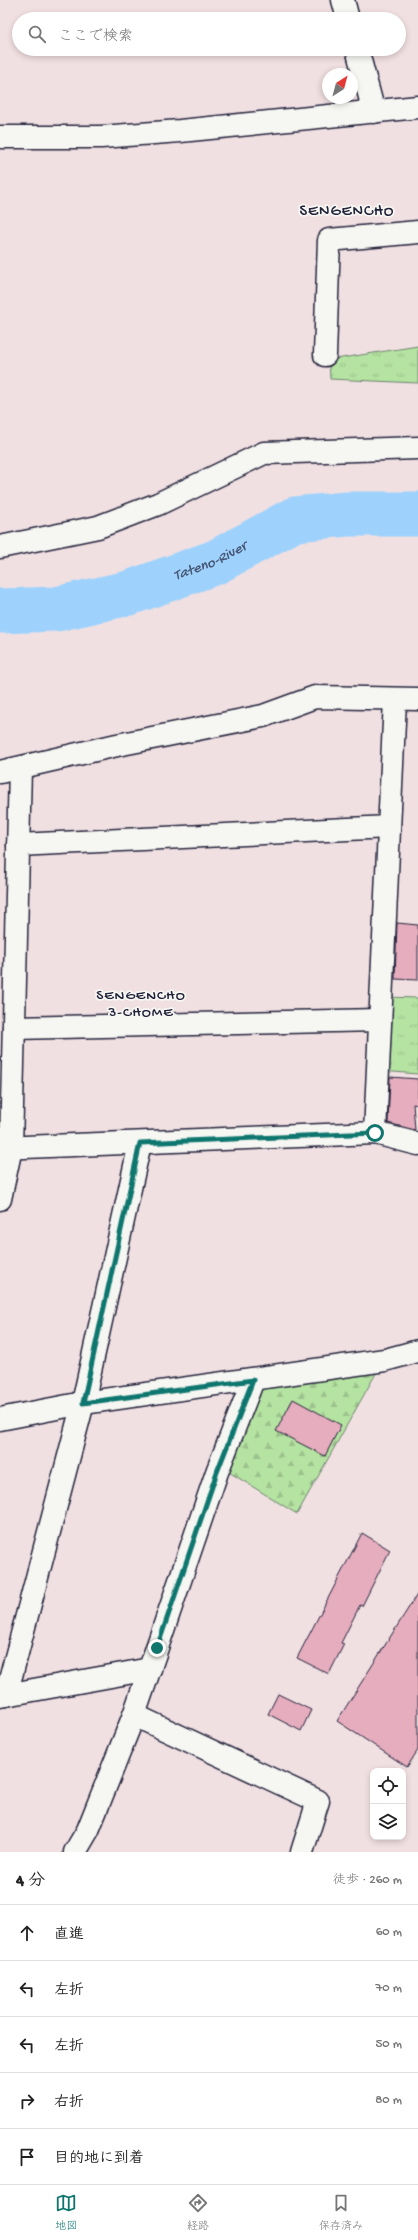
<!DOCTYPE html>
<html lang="ja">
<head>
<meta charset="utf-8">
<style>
	:root { --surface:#fff; --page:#f6f6f6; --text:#222; --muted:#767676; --line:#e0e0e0; --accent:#0f766e }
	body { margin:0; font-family:"Gochi Hand","Klee One",sans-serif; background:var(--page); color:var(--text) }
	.controls { position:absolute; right:12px; bottom:12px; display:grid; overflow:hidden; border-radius:8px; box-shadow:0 2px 6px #0003 }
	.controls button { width:36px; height:36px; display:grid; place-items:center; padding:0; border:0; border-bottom:1px solid var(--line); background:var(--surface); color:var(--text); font:20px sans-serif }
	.compass { position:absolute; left:322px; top:68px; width:36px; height:36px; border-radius:50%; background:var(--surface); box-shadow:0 2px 6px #0003; rotate:36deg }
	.stop { position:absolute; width:12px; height:12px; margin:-9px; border:3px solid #0f766e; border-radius:50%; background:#fff }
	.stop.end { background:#0f766e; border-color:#fff; box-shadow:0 1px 4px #0008 }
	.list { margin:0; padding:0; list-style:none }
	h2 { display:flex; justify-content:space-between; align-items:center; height:52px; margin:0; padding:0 16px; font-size:17px }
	h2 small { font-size:13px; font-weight:400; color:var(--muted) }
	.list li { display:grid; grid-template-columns:26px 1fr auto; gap:12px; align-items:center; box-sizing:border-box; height:56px; padding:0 16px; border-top:1px solid var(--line) }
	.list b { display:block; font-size:15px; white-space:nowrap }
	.list em { font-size:13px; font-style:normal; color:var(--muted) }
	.icon { flex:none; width:22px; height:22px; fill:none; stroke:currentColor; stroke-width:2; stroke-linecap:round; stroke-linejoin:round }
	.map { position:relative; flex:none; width:418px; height:1852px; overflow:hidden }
	.search { position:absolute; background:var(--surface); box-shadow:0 2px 6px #0003; left:12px; right:12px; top:12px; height:44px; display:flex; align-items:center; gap:10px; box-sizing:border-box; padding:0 14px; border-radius:22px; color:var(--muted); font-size:15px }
	.sheet { height:332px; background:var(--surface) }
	nav { display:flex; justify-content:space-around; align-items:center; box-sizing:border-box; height:56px; border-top:1px solid var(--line); background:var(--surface); font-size:11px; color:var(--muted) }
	nav a { display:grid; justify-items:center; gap:2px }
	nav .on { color:var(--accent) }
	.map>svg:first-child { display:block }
	.forest { fill:url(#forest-firs); stroke:#6c826e }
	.park { fill:url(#park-tufts); stroke:#6c826e }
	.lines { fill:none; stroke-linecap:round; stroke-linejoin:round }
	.river { stroke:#9ed2fc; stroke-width:45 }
	.building { fill:#e6adbe; stroke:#22223b }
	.minor-casing { stroke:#22223b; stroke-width:25 }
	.minor { stroke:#f6f6f2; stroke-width:22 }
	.route { stroke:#0f766e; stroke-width:5 }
	.labels { text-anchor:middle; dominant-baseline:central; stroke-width:3.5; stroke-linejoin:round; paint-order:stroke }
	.water-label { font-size:15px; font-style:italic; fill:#475775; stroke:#f6f6f2 }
	.neighbourhood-label { font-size:15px; letter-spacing:1px; fill:#22223b; stroke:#f6f6f2 }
	.quarter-label { font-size:16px; letter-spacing:1px; fill:#22223b; stroke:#f6f6f2 }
</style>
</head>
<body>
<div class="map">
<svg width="418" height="1852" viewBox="0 0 418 1852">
	<defs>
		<pattern id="forest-firs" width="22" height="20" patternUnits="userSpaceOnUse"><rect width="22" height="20" fill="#b5e3a1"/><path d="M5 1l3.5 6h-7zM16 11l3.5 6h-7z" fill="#9bc28c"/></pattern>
		<pattern id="park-tufts" width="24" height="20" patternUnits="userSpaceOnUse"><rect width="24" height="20" fill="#b5e3a1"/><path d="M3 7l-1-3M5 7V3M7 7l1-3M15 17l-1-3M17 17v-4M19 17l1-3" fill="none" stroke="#9bc28c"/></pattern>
	</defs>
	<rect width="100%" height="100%" fill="#f1e0e2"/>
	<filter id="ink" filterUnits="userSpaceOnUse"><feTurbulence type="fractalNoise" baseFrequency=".025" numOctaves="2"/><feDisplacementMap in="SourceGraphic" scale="8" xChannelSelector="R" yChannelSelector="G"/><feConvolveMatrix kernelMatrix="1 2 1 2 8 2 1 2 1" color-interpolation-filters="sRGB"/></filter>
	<g filter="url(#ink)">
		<path class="forest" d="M379 1368 297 1514 224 1469 259 1388Z"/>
		<g class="park">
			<path d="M418 346V383L330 379 329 360Z"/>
			<path d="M385 997 418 998V1074L381 1071Z"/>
		</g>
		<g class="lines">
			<path class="river" id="s1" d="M0 611 56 609 129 593 216 562 295 519 347 514H418"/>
		</g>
		<g class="building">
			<path d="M397 923 418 925V980L395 979Z"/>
			<path d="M390 1077 418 1079V1105L413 1104 415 1130 388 1123Z"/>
			<path d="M293 1399 341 1425 325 1456 276 1431Z"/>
			<path d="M362 1533 390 1550 362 1606 360 1605 341 1643 344 1644 329 1674 297 1658Z"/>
			<path d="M418 1593V1750L407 1767 337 1721Z"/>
			<path d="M278 1694 311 1710 301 1731 268 1714Z"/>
		</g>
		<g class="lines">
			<g class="minor-casing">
				<g id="minor">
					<path d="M343 0 348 19"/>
					<path d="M357 49 374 112"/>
					<path d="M0 137H101L180 131 418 107"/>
					<path d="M325 355 329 240 418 232"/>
					<path d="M0 547 98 527 158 504 264 453 418 448"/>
					<path d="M0 772 117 745 263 716 315 697 418 699"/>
					<path d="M18 845 389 827"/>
					<path d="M14 1028 380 1020"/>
					<path d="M375 1133 395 700"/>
					<path d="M0 1148 375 1133 418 1144"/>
					<path d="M0 1199 11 1148 20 768"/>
					<path d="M0 1419 83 1403 385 1360 418 1351"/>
					<path d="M6 1695 83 1403 140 1143"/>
					<path d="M0 1696 150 1669"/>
					<path d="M134 1715 318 1801 302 1852"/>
					<path d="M75 1852 88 1830 134 1715 217 1472 253 1380"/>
				</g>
			</g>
			<use href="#minor" class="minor"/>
		</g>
	</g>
	<g class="lines" filter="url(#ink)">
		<path class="route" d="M157 1648 217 1472 253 1380 83 1403 140 1143 375 1133"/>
	</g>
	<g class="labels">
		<g class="water-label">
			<text stroke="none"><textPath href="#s1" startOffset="218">Tateno-River</textPath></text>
		</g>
		<g class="neighbourhood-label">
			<text x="141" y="996">SENGENCHO<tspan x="141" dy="17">3-CHOME</tspan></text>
		</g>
		<g class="quarter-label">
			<text x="347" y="212">SENGENCHO</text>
		</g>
	</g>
</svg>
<div class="controls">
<button><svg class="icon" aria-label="locate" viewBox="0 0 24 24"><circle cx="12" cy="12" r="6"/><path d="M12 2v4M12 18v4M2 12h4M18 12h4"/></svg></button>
<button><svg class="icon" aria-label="layers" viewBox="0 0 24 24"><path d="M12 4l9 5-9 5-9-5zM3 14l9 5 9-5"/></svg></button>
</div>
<svg class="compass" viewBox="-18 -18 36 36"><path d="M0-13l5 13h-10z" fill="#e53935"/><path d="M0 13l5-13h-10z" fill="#767676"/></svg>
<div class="stop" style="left:375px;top:1133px"></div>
<div class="stop end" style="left:157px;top:1648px"></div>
<div class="search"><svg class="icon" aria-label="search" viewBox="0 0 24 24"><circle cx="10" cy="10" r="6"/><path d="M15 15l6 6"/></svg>ここで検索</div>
</div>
<section class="sheet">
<h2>4 分<small>徒歩 · 260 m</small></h2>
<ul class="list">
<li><svg class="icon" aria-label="ahead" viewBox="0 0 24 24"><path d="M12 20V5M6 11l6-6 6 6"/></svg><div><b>直進</b></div><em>60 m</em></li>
<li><svg class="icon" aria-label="left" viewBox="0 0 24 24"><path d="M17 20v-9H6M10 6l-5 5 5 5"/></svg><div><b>左折</b></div><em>70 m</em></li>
<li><svg class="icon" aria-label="left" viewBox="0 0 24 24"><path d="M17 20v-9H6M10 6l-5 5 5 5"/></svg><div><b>左折</b></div><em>50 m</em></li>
<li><svg class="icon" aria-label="right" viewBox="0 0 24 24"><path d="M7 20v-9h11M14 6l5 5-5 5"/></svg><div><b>右折</b></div><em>80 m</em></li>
<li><svg class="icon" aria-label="arrive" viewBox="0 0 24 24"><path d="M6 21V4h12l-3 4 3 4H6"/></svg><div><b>目的地に到着</b></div></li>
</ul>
</section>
<nav>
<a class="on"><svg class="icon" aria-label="map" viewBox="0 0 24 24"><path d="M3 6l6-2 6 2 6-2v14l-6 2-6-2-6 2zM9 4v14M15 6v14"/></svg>地図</a>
<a><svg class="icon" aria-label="directions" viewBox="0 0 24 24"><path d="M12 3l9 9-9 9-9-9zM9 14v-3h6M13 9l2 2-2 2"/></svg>経路</a>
<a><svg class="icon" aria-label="saved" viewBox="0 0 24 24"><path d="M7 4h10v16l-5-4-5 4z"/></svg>保存済み</a>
</nav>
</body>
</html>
